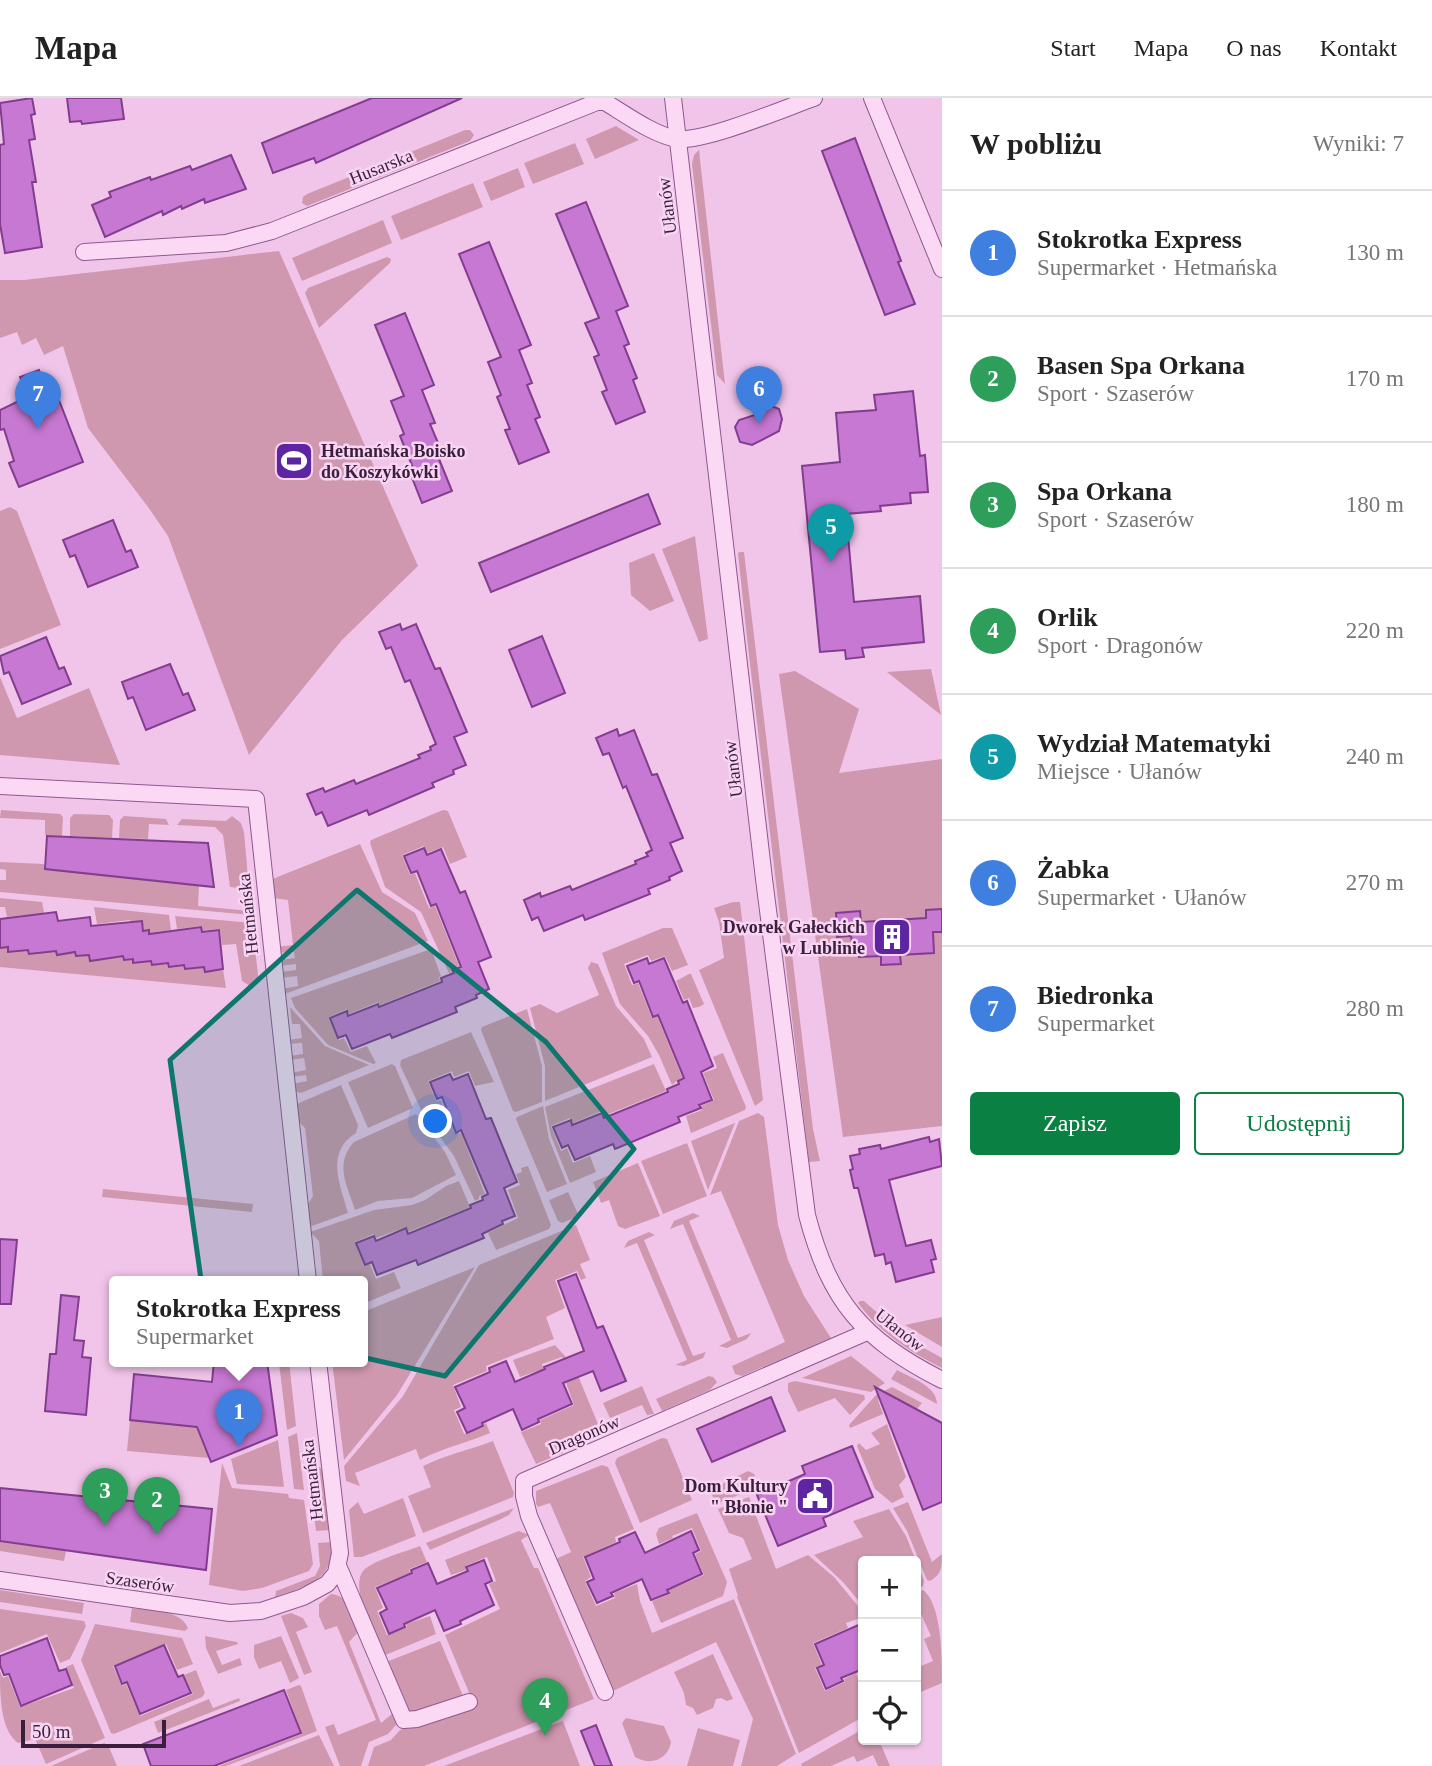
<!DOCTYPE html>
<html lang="pl">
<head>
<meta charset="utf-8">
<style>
	:root { --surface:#fff; --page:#f6f6f6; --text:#222; --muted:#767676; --line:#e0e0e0; --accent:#0b8043 }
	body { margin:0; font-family:Georgia,serif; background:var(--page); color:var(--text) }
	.controls { position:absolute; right:21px; bottom:21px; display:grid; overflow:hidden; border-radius:7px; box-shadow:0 2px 5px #0004 }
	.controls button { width:63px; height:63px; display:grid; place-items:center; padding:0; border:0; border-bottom:2px solid var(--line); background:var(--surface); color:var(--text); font:35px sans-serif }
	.scale { position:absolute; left:21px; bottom:18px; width:145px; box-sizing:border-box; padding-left:7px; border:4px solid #3b1e3d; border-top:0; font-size:19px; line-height:24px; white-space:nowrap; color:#3b1e3d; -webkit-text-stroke:5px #f8d5f2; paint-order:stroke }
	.you { position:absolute; left:436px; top:1024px; width:24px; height:24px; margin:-18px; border:5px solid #fff; border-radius:50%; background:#1a73e8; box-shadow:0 0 0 10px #1a73e833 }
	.badge { display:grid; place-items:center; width:46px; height:46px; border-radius:50%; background:var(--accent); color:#fff; font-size:23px; font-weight:700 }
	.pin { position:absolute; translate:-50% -58px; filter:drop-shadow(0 2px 4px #0008) }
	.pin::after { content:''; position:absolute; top:37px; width:24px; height:21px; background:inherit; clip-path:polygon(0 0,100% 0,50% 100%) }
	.popup { position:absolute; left:109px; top:1178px; width:259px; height:91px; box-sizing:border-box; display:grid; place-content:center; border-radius:7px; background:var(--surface); filter:drop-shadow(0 2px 5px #0005); font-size:23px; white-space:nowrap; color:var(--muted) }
	.popup b { font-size:26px; color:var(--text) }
	.popup::after { content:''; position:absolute; left:50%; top:100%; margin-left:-14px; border:14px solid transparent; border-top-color:var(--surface) }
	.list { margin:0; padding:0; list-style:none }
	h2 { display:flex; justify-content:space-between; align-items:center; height:91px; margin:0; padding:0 28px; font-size:30px }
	h2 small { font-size:23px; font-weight:400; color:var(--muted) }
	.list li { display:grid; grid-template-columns:46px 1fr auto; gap:21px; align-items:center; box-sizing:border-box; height:126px; padding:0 28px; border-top:2px solid var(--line) }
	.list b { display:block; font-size:26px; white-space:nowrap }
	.list p { margin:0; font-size:23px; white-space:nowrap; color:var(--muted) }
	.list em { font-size:23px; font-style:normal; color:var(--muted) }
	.actions { display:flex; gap:14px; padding:21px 28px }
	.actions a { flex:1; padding:16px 0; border:2px solid var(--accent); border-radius:7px; text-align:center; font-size:24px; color:var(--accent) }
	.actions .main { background:var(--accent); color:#fff }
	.icon { flex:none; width:38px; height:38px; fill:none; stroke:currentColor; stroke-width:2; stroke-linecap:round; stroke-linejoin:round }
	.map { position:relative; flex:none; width:942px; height:1668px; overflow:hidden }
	header { display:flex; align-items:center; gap:42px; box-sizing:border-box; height:98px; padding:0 35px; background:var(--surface); border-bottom:2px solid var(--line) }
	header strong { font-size:33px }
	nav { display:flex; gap:38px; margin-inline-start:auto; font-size:24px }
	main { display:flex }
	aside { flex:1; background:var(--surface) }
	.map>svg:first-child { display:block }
	.green { fill:#d098af }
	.building { fill:#c778d2; stroke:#833d8f; stroke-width:2 }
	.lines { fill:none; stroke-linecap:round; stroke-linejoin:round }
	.minor-casing { stroke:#8d598e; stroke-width:18 }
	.minor { stroke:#fbd9f5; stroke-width:16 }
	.marked { fill:#0f766e; fill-opacity:0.2; stroke:#0f766e; stroke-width:5; stroke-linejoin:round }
	.labels { text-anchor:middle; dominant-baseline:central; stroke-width:5; stroke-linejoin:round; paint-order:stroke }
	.street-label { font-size:18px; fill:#3b1e3d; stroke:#f8d5f2 }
	.poi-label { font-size:18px; font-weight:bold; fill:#3b1e3d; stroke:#f8d5f2; text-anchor:end }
</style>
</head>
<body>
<header>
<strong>Mapa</strong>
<nav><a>Start</a><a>Mapa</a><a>O nas</a><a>Kontakt</a></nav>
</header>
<main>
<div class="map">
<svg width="942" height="1668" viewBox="0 0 942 1668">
	<rect width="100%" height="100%" fill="#f1c5ea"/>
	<g class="green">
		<path d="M616 28 639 42 595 61 586 41Z"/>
		<path d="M465 32H470L474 37 470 43 307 108 302 105 303 99 307 96Z"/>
		<path d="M575 45 584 66 533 86 524 65Z"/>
		<path d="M699 52 725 286 717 277 692 66 694 57Z"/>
		<path d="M518 70 525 89 491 103 483 84Z"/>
		<path d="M473 85 483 109 401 142 391 118Z"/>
		<path d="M383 122 392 145 302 183 292 160Z"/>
		<path d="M279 153 418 468 342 542 249 657 168 438 148 409 88 330 63 248 44 257 36 240 22 247 17 234 0 240V182H24Z"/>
		<path d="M387 159 391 161 390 165 319 230 305 195 308 190Z"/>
		<path d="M10 409 17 413 61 527 0 551V413Z"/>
		<path d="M695 438 708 541 699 544 662 451Z"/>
		<path d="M740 454H744L813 1031 820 1063 809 1064 747 540 738 455Z"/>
		<path d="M654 455 674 503 650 513 631 497 629 465Z"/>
		<path d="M931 571 941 617 887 574Z"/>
		<path d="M795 573 859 611 839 675 942 661V1028L843 1039 779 576Z"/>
		<path d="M0 579 17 620 89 590 120 667 0 657Z"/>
		<path d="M1 712 60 716 63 719 62 738 45 737V722L0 720Z"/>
		<path d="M443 712 448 713 467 759 450 766 443 749 427 755 424 748 402 757 410 777 415 775 429 810 435 808 459 868 450 872 451 875H449L421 814 385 789 370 745 371 742Z"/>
		<path d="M74 716 109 717 113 722 112 740 70 738V720Z"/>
		<path d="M124 718 166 721 169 727 149 726 148 741 119 740 120 722Z"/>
		<path d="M232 718 241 725 244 734 249 791 230 789 223 737 215 729 177 727 182 721 226 723Z"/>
		<path d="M360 746 382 794 415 815 428 843 282 897V891L298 888 297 878 281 880 280 874 296 872V866L279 868V862L295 860 294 854 278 855 277 849 293 847 288 802 272 800 270 782Z"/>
		<path d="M0 764 44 766 45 771 199 788 198 808 250 813 251 817 0 794V782H6V772L0 771Z"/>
		<path d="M0 800 42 804 44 815 7 819 5 809H0Z"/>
		<path d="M733 804H740L763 1002 755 1008 699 872 724 860 719 824 714 810Z"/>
		<path d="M94 809 169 817 171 832 150 835 149 832H144L142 823 131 824 130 822 97 826Z"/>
		<path d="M175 818 252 825 259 885 250 888 242 883 236 846 222 847 220 831 202 833 201 828 177 831Z"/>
		<path d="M663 830H672L688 867 672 873 665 858 651 863 648 857 624 866 632 887 638 885 652 920 657 918 682 979 672 987 659 957 648 938 620 906 602 855Z"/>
		<path d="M8 849 9 854 28 852 29 856 56 853 57 856 75 854 76 858 89 857 90 863 123 858 124 862 133 861V865L151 863 152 867 168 865 169 869 184 867 185 871 204 869 205 874 223 871 226 890 0 869V850Z"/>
		<path d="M431 851 441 878 439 879 440 883 380 907 378 904 349 916 347 911 329 919 339 942 344 940 351 954 367 948 376 965 373 966 328 947 295 910 291 900Z"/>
		<path d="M591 864 598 866 616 908 644 941 652 959 545 1003V968L530 910 540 906 557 915 599 897 588 870Z"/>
		<path d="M689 876H691L704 906 699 909 693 910 689 900 684 902 676 883Z"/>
		<path d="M290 909 325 948 369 967 301 995 293 993 292 986 307 983 306 977 291 979V975L306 972 304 960 290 962V958L303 956 302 945 288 946V942L302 940 300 926H292Z"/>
		<path d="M527 911 542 968V1004L516 1014 513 1013 481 932 482 929Z"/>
		<path d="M471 934 494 984 475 988 469 973 454 979 452 973 428 983 436 1003 441 1002 455 1036 461 1035 485 1096 479 1098V1101L475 1103 454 1058 423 1016 400 967 401 962Z"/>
		<path d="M723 955 746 1009 745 1012 691 1035 686 1018 702 1012 701 1008 714 1002 703 975 717 970 713 959Z"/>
		<path d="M392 966 395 968 413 1010 368 1030 348 984Z"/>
		<path d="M654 966 666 993 606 1017 604 1012 573 1025 570 1020 551 1028 561 1053 567 1050 573 1065 590 1058 596 1074 570 1085 551 1038 545 1009Z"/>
		<path d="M341 987 358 1027 356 1035C325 1054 340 1086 348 1115L309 1129 307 1108 313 1098 305 1030 299 1024 295 1009 299 1005Z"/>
		<path d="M543 1008 549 1041 567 1086 547 1094 516 1021 517 1019Z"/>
		<path d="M758 1015 764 1019 778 1127 788 1162 804 1198 831 1240 742 1278 735 1276 732 1268 785 1244 721 1093 710 1097 739 1023Z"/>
		<path d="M416 1016 445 1054 456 1077 412 1100 378 1103 355 1112C347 1087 334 1066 354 1044Z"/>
		<path d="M735 1025 708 1092 691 1043Z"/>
		<path d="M687 1045 707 1098 663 1116 641 1063Z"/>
		<path d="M638 1065 660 1118 625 1131 618 1128 609 1102 601 1105 593 1084Z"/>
		<path d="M528 1068 551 1127 549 1131 496 1152 488 1135 518 1120 508 1092 520 1087 516 1076 522 1074 521 1070Z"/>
		<path d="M459 1083 470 1109 408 1134 406 1129 376 1140 374 1136 355 1144 364 1168 370 1166 376 1181 394 1174 401 1190 363 1206V1183H323L319 1143 310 1134 374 1112 412 1107 425 1102 446 1088Z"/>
		<path d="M103 1091 253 1106 252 1114 102 1099Z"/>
		<path d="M568 1094 579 1118 562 1125 558 1123 549 1102Z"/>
		<path d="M693 1115 700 1118 689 1123 738 1240 751 1235 747 1241 727 1250 719 1248 731 1242 683 1126 670 1131 674 1123Z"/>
		<path d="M576 1127 590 1162 580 1166 586 1180 581 1182 577 1173 555 1182 565 1210 546 1219 554 1241 486 1268 487 1273 453 1287 461 1309 454 1312 464 1336 484 1329V1326L486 1325 490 1335C467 1345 442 1350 420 1362L416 1351 355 1375 360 1388 346 1383 344 1368 403 1298 479 1167Z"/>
		<path d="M649 1134 655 1137 644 1142 693 1258 706 1254 703 1260 684 1268 675 1267 687 1262 637 1145 624 1150 628 1143Z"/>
		<path d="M475 1169 397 1297 344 1362 332 1263H363V1214Z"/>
		<path d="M860 1203H864L906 1240 942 1260V1270C910 1254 879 1234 858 1205Z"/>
		<path d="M942 1219V1249L905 1227Z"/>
		<path d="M555 1247 574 1268 598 1326 583 1332 587 1341 585 1346 536 1366 521 1334 541 1326 540 1322 574 1307 566 1285 572 1282 562 1259 542 1266 543 1271 520 1279 513 1262Z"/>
		<path d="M851 1258 885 1285 871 1294 802 1280Z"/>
		<path d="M289 1263 296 1328 287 1332 279 1265Z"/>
		<path d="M897 1272C911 1280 937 1288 937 1306L891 1281Z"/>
		<path d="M709 1278 713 1279 717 1284 710 1292 662 1313 656 1301Z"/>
		<path d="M795 1283 864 1297 865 1301 850 1317 835 1300 798 1314 788 1293V1285Z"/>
		<path d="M642 1288 654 1316 647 1317 642 1307 610 1320 603 1305Z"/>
		<path d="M892 1289 922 1305 917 1311 889 1296H883L878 1302 883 1316 850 1330 849 1327 876 1297Z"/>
		<path d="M130 1322 197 1329 209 1360 127 1353Z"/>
		<path d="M887 1326 906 1379 899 1387 904 1399 892 1405 875 1391 857 1348 859 1345 866 1352 880 1346 871 1335Z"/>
		<path d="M297 1335 304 1392 294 1391 288 1339Z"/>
		<path d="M662 1340 667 1341 692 1402 640 1425 615 1365 617 1360Z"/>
		<path d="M278 1342 284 1389 237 1386 231 1361Z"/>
		<path d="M493 1343 514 1395 513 1399 423 1435 408 1398 431 1389 423 1368C445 1357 469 1352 493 1343Z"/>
		<path d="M222 1365 232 1390 288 1396 289 1400 304 1402 313 1466 309 1473 262 1490 243 1493 209 1487Z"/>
		<path d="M602 1367 608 1369 634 1431 615 1439 616 1444 583 1459 591 1479 585 1483 596 1508 615 1500 614 1495 637 1486 640 1503 652 1535 734 1501 796 1656 777 1668H741L753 1621 716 1544 613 1593 556 1461 571 1454 550 1405 538 1409 536 1406V1393Z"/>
		<path d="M319 1369 323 1372 331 1432 316 1433 308 1370Z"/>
		<path d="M748 1373 754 1376 759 1389 716 1406 712 1397 714 1390Z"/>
		<path d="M749 1399 776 1471 808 1457 834 1479 863 1514V1519L846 1525 848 1530 813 1545 822 1567 815 1570 825 1593 845 1584 844 1581 856 1575 863 1591V1605L860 1607 863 1619 799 1655 737 1499 738 1498 729 1471 752 1461 743 1440 729 1435 718 1411Z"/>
		<path d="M403 1400 416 1438 362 1459H354L349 1412 358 1404 364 1416Z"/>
		<path d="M908 1404 932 1464 942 1456C942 1469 942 1476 930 1483L927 1482 907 1433 893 1410Z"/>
		<path d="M514 1410 509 1417 501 1421 430 1452 426 1445Z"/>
		<path d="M889 1411 906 1438 924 1483 923 1488 916 1493V1463H863V1508L843 1484 814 1457 863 1439 853 1423Z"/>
		<path d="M697 1415 727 1484 723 1498 661 1525 652 1503 670 1496 669 1492 704 1477 695 1456 701 1453 692 1430 672 1438 673 1440 659 1446 656 1436 659 1430Z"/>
		<path d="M519 1433 529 1437 521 1442 534 1470H538L594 1601 424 1668H368L374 1649 391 1642 400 1632 477 1606 474 1596 470 1597 445 1537 500 1511 489 1486 496 1483 487 1459 465 1468 466 1472 451 1477 445 1462Z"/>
		<path d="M0 1443 66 1453 64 1463 0 1453Z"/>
		<path d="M332 1444C334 1484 307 1487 275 1499L276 1493 315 1478 320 1468 318 1445Z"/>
		<path d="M420 1448 427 1464 409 1471 410 1475 375 1489 383 1510 377 1513 387 1537 407 1529 406 1526 430 1518 436 1536 383 1558C376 1539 347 1486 365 1471 377 1461 405 1454 420 1448Z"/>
		<path d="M0 1492 84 1505 82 1516 0 1504Z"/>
		<path d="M923 1492C942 1506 942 1561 942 1585L916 1596V1570L933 1563 924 1541 931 1538 921 1516 916 1518V1497Z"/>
		<path d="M331 1496C349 1497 353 1518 360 1532L349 1544 381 1625 393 1615 397 1626 388 1636 369 1644 361 1668H340L325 1629 334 1626 338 1637 376 1622 337 1528 325 1532 319 1518V1506Z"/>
		<path d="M132 1510C150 1513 180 1511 188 1530L185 1533 130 1524Z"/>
		<path d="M0 1511 84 1523 86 1528 70 1561 60 1565 47 1536 0 1555Z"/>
		<path d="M291 1515 303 1520 308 1529 296 1534 312 1574 304 1577 281 1518Z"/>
		<path d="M95 1526 182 1540 193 1566 177 1572 166 1546 113 1568 122 1588 126 1586 140 1618 193 1596 184 1577 196 1572 205 1595 202 1599 114 1636 111 1635 81 1562Z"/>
		<path d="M205 1538 237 1544 238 1546 216 1553 222 1567 240 1560 242 1567 218 1576 206 1550Z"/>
		<path d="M281 1538 299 1580 290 1585 281 1563 259 1571 254 1559V1547Z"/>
		<path d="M440 1543 463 1598 410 1616 386 1564Z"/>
		<path d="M713 1556 733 1601 727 1603 721 1600 716 1601 713 1610 697 1617 693 1610 686 1607 684 1595 674 1574Z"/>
		<path d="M73 1566 105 1640 46 1666 35 1641 18 1645C0 1632 0 1596 0 1573L3 1580 8 1578 20 1609 74 1590 66 1569Z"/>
		<path d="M299 1587 301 1588 317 1633 226 1668H219L302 1636 286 1592Z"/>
		<path d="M239 1600 240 1603 158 1635 154 1624 209 1601 213 1610Z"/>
		<path d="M626 1620 664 1628 671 1644C668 1662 650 1668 635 1659L622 1625Z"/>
		<path d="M563 1623 580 1668H444Z"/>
		<path d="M698 1630 740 1642 733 1668H687Z"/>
		<path d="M863 1631V1642H879L890 1668H878L873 1657 857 1664 854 1658 831 1668H802L801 1666Z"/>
		<path d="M319 1637 334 1668H239Z"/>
		<path d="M104 1645 108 1647 117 1668H51Z"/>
	</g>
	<g class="building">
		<path d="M32 0 35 16 31 17 35 41 29 42 36 84H32L42 149 5 155 0 126V47L4 46 0 5Z"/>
		<path d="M67 0H121L124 21 82 26 81 23 70 24Z"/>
		<path d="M372 0H462L316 65 314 60 273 75 262 45Z"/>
		<path d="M855 40 901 163 898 164 915 206 885 217 822 53Z"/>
		<path d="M231 57 246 91 205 105 204 101 182 111 181 108 163 117 162 113 105 139 92 107 111 99 109 94 150 79 151 82 190 68 192 72Z"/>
		<path d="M586 104 628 208 616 213 629 246 624 248 637 280 633 282 645 314 616 326 602 294 607 292 594 259 599 257 585 225 599 220 556 116Z"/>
		<path d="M489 144 531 247 519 252 532 285 527 287 540 319 535 321 549 354 519 366 505 332 510 331 497 299 501 297 488 264 501 259 459 156Z"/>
		<path d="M405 215 434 287 422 292 435 325 430 326 444 359 439 361 452 393 422 405 409 372 413 370 400 338 404 336 391 303 404 298 375 227Z"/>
		<path d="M39 272 42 281 48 283 54 299 57 297 83 364 19 389 9 365 14 363 4 331 0 332V312L19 303 24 288 20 279Z"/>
		<path d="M913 293 920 358 925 357 928 394 910 395 911 405 880 408 881 413 846 416 854 504 920 498 924 544 862 550 864 559 846 561 845 552 820 554 802 368 840 364 836 315 876 312 874 297Z"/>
		<path d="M769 307 779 311 782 321 779 333 752 347 740 344 735 329 739 322 755 317 758 311Z"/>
		<path d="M648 396 660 426 491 494 479 465Z"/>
		<path d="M113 422 126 454 131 452 138 469 88 489 75 457 70 459 63 442Z"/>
		<path d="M400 526 402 532 416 526 435 571 440 570 467 634 454 639 466 667 453 672 454 676 432 685 434 689 369 717 367 712 328 728 322 714 316 717 307 696 323 690 325 694 354 682 356 686 420 660 418 657 431 652 430 649 436 646 410 582 405 584 391 549 386 551 379 534Z"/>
		<path d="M542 538 565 595 532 609 509 552Z"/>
		<path d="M46 539 59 571 64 569 71 586 22 606 9 574 4 576 0 558Z"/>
		<path d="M170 566 183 597 188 595 195 612 146 632 133 599 128 601 122 584Z"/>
		<path d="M617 631 619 638 634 632 652 677 657 676 683 740 670 745 682 773 669 779 670 782 648 791 650 796 585 822 583 817 544 833 538 819 532 822 524 802 540 795 541 799 570 788 572 792 636 766 635 763 648 758 646 755 652 752 626 688 623 690 609 655 603 657 596 640Z"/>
		<path d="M47 738 208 745 214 789 45 771Z"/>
		<path d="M424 750 427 757 441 751 460 795 465 793 491 859 478 864 489 891 476 897 477 900 455 909 457 914 392 940 390 936 352 951 346 937 338 940 330 920 347 913 348 918 378 906 379 909 442 884 441 880 454 875 452 872 461 869 436 806 431 808 417 773 411 775 404 758Z"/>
		<path d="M942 811V834H933L934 855 900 857 901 866 881 867V858L859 859 858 845H852L851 838 837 839 836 815 860 813 861 824 926 820V812Z"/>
		<path d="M56 814 58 823 90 819 91 828 142 823 143 833 149 832V836L201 829 202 834 219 832 223 871 205 874 204 869 185 871 184 867 169 869 168 865 152 867 151 863 133 865V861L124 862 123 858 90 863 89 857 76 858 75 854 57 857 56 853 29 856 28 852 8 854V849L0 850V821Z"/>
		<path d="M647 860 649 866 664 860 683 905 687 903 713 968 701 974 712 1002 699 1007 701 1010 678 1019 680 1024 615 1051 613 1046 575 1062 568 1047 562 1050 553 1029 571 1022 572 1027 602 1015 604 1020 668 994 667 991 679 986 678 983 684 980 658 917 653 919 639 883 634 885 627 868Z"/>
		<path d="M450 976 453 982 468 976 486 1021 491 1020 517 1084 504 1090 515 1118 502 1123 503 1126 482 1136 484 1140 418 1167 416 1162 377 1177 372 1164 365 1167 356 1145 374 1138 376 1143 406 1130 408 1136 471 1110 470 1107 483 1102 482 1099 488 1096 461 1032 456 1035 442 999 437 1001 430 984Z"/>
		<path d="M929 1039 930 1044 939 1041 942 1068 889 1082 906 1148 931 1142 936 1161 931 1162 934 1174 896 1184 891 1164 886 1166 884 1156 875 1158 858 1090H854L850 1072 853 1071 850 1058 860 1056 859 1051 880 1047 881 1051Z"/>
		<path d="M0 1141 17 1142 11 1206H0Z"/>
		<path d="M576 1176 597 1230 603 1228 626 1283 601 1293 593 1273 563 1285 572 1306 538 1321 539 1324 522 1332 513 1311 482 1325 483 1328 467 1335 457 1314 465 1310 455 1289 490 1274 489 1270 506 1263 515 1284 545 1271 544 1269 584 1253 558 1183Z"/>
		<path d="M61 1197 79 1199 74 1242 84 1243 82 1259 91 1260 86 1317 45 1313 50 1256H56Z"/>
		<path d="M214 1263H267L277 1337 211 1364 197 1329 130 1322 134 1276 212 1284Z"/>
		<path d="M875 1289 942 1325V1404L923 1412Z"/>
		<path d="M771 1299 785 1333 712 1364 697 1331Z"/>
		<path d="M852 1348 873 1399 823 1420 826 1428 778 1448 757 1397 805 1376 802 1368Z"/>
		<path d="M0 1390 212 1411 206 1472 0 1443Z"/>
		<path d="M691 1433 699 1452 693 1455 702 1476 667 1492 669 1495 651 1502 642 1481 611 1495 613 1498 597 1505 587 1484 594 1481 585 1459 620 1444 619 1441 635 1434 645 1455Z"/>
		<path d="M484 1462 492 1483 485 1486 494 1507 460 1523 461 1526 444 1533 435 1512 404 1526 405 1529 389 1536 380 1515 387 1511 377 1490 412 1475 411 1472 428 1465 437 1486 468 1473 466 1469Z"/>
		<path d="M863 1525V1571L841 1580 843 1583 826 1591 817 1570 824 1567 815 1546Z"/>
		<path d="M47 1540 59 1573 66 1571 72 1587 21 1608 9 1576 4 1577 0 1567V1558Z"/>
		<path d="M164 1547 178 1579 183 1577 191 1595 140 1616 127 1584 122 1586 115 1568Z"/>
		<path d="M284 1592 301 1635 214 1668H151L143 1646Z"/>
		<path d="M596 1627 612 1668H595L581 1633Z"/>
	</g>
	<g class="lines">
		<g class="minor-casing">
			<g id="minor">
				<path d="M673 0 764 781 807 1117C830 1204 862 1241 942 1282"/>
				<path d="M872 0 942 171"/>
				<path d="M84 154 226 145 272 133 597 4H605C625 16 655 38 678 41 705 44 785 10 814 0"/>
				<path d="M0 688 256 701 308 1183"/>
				<path d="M339 1470 404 1622 417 1621 469 1604"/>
				<path d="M0 1482 230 1515 261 1513 303 1499 327 1486 336 1475 340 1455 318 1263"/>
				<path d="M605 1594 529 1418 524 1398V1383L867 1234"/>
			</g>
		</g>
		<use href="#minor" class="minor"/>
	</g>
	<path class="marked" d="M357 792 546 944 634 1051 445 1278 207 1224 170 962Z"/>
	<defs>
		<g id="stadium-square" transform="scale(2.0125)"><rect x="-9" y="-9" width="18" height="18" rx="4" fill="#5d25a1" stroke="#f8d5f2"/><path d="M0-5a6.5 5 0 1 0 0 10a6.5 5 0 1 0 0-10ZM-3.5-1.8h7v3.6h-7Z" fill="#fff"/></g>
		<g id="building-square" transform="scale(2.0125)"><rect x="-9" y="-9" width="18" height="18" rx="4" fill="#5d25a1" stroke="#f8d5f2"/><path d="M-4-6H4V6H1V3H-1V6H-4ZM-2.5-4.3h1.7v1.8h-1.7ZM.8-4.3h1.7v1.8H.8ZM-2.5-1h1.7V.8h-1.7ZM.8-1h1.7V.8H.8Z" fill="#fff"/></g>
		<g id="civic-square" transform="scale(2.0125)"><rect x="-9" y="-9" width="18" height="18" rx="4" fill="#5d25a1" stroke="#f8d5f2"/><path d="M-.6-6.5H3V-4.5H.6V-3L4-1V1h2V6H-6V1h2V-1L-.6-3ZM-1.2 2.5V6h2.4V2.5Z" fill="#fff"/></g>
	</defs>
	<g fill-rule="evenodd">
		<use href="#stadium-square" x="294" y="363"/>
		<use href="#building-square" x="892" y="839"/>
		<use href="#civic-square" x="815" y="1398"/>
	</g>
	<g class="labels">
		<g class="street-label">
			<text transform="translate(381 69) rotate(-22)">Husarska</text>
			<text transform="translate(667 108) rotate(-97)">Ułanów</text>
			<text transform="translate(733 671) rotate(-97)">Ułanów</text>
			<text transform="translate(248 816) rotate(-96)">Hetmańska</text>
			<text transform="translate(900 1232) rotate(38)">Ułanów</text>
			<text transform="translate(584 1337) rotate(-23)">Dragonów</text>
			<text transform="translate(312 1382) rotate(-97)">Hetmańska</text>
			<text transform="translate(140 1484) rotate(8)">Szaserów</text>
		</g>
		<g class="poi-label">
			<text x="321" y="353" text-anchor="start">Hetmańska Boisko<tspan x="321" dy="21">do Koszykówki</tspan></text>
			<text x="865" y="829">Dworek Gałeckich<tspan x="865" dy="21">w Lublinie</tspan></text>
			<text x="788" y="1388">Dom Kultury<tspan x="788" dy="21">" Błonie "</tspan></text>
		</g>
	</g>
</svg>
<div class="controls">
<button>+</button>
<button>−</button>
<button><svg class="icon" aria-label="locate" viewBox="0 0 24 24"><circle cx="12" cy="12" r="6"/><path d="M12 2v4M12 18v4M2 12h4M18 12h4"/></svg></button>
</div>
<div class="scale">50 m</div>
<div class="you"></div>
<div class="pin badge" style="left:239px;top:1349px;background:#3f7fe0">1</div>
<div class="popup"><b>Stokrotka Express</b>Supermarket</div>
<div class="pin badge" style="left:157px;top:1437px;background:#2e9e5b">2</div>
<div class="pin badge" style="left:105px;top:1428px;background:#2e9e5b">3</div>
<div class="pin badge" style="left:545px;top:1638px;background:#2e9e5b">4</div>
<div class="pin badge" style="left:831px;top:464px;background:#0f9aa8">5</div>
<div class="pin badge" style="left:759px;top:326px;background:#3f7fe0">6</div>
<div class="pin badge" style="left:38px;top:331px;background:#3f7fe0">7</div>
</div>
<aside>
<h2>W pobliżu<small>Wyniki: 7</small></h2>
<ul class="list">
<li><span class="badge" style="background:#3f7fe0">1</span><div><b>Stokrotka Express</b><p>Supermarket · Hetmańska</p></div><em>130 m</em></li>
<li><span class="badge" style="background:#2e9e5b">2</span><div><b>Basen Spa Orkana</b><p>Sport · Szaserów</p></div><em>170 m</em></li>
<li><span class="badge" style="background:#2e9e5b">3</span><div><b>Spa Orkana</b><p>Sport · Szaserów</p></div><em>180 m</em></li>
<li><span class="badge" style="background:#2e9e5b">4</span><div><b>Orlik</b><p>Sport · Dragonów</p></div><em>220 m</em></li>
<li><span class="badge" style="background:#0f9aa8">5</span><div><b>Wydział Matematyki</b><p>Miejsce · Ułanów</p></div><em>240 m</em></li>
<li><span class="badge" style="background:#3f7fe0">6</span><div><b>Żabka</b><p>Supermarket · Ułanów</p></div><em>270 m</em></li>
<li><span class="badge" style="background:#3f7fe0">7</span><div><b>Biedronka</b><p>Supermarket</p></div><em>280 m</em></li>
</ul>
<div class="actions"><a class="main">Zapisz</a><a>Udostępnij</a></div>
</aside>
</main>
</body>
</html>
